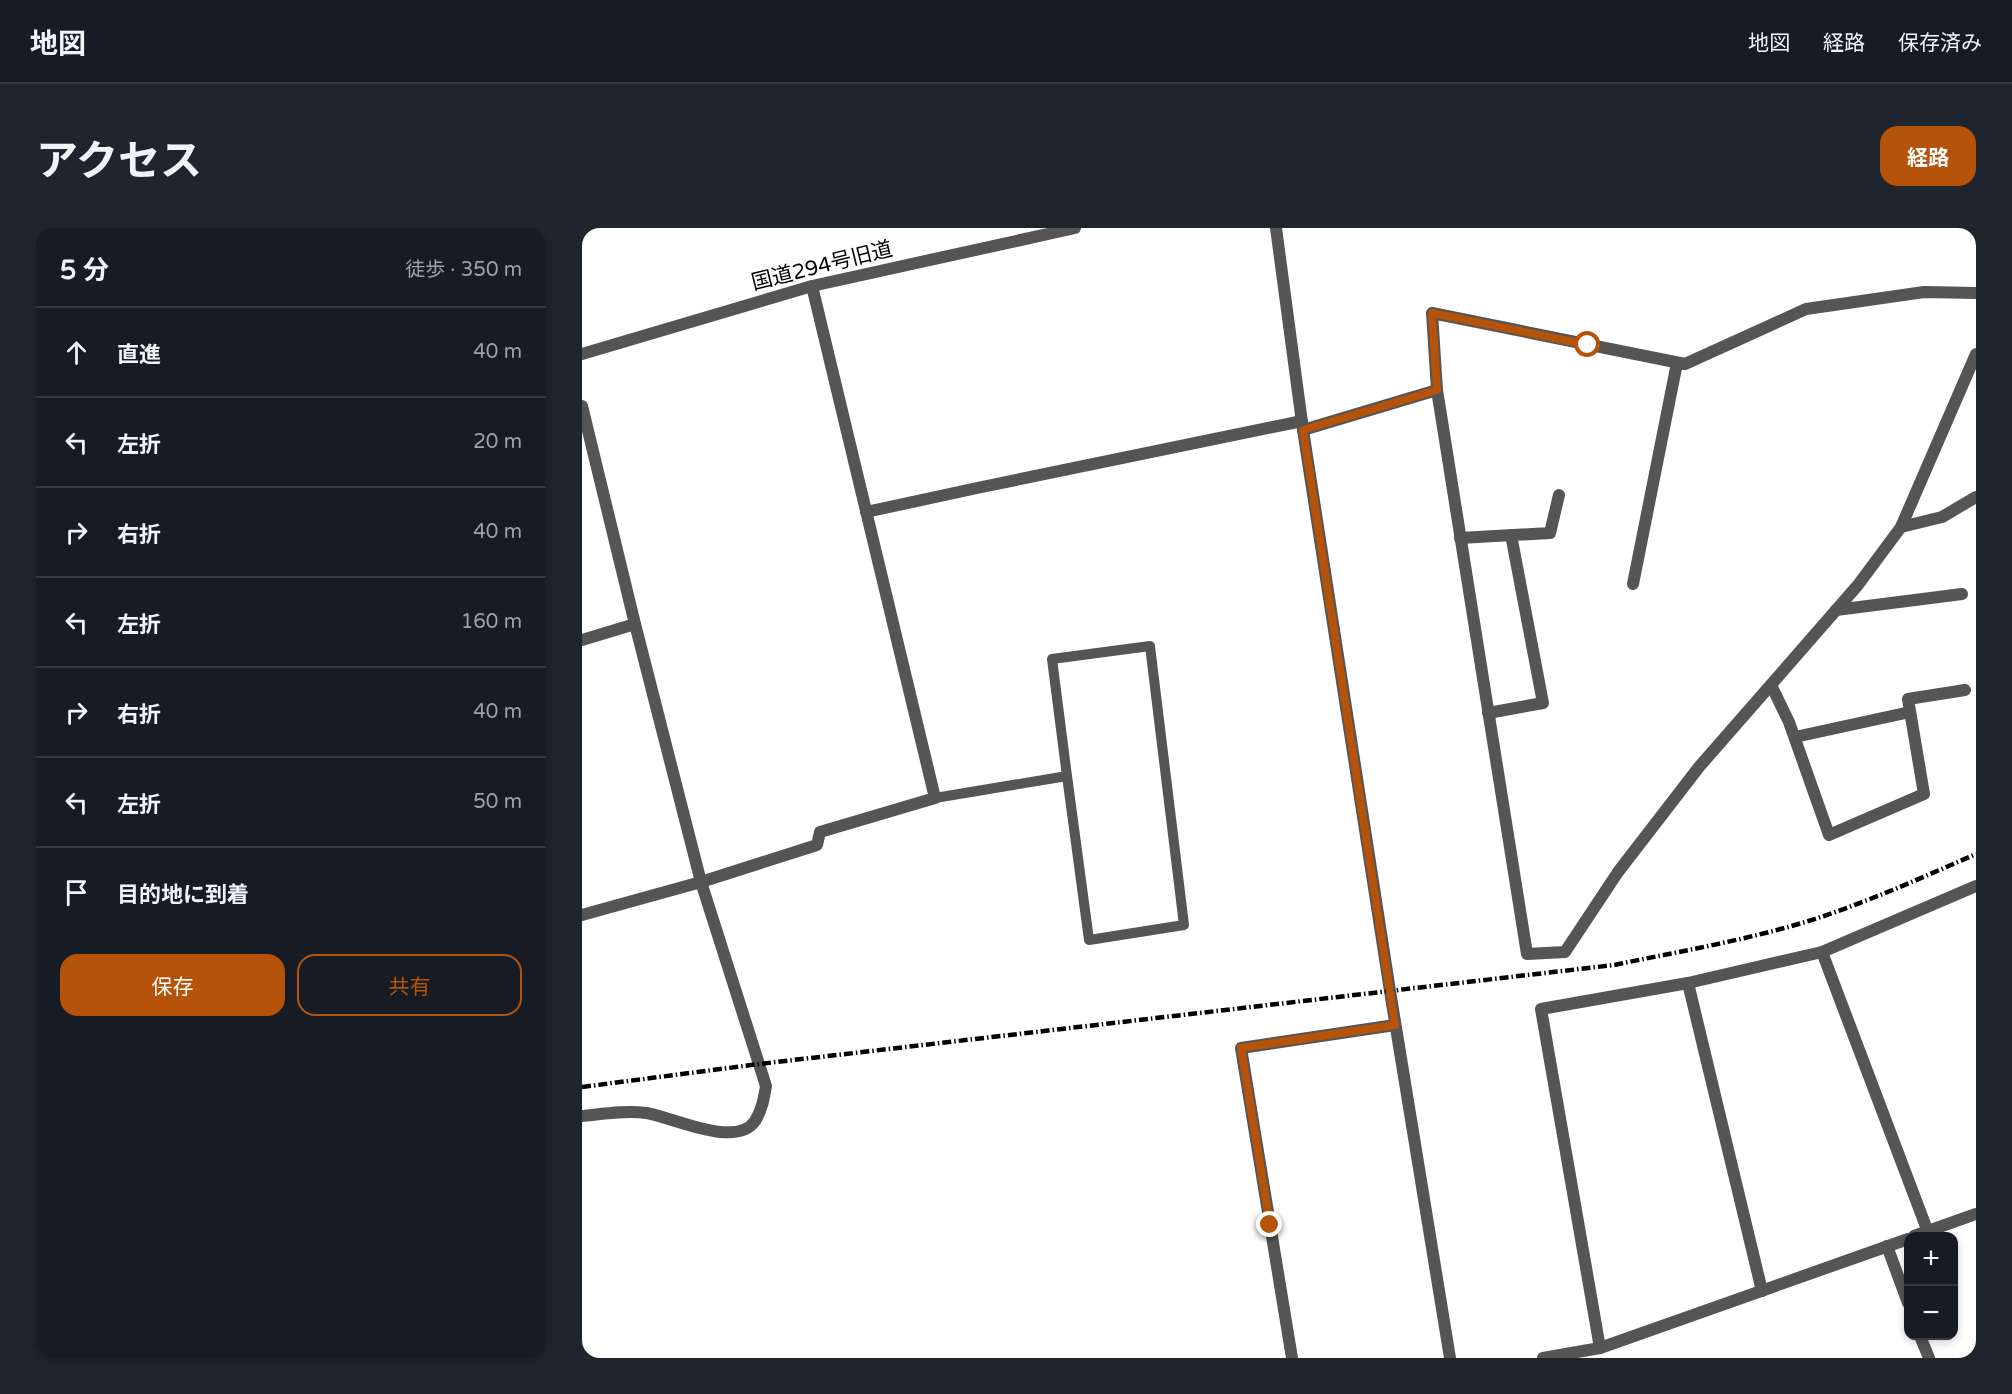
<!DOCTYPE html>
<html lang="ja">
<head>
<meta charset="utf-8">
<style>
	:root { --surface:#171b24; --page:#20242c; --text:#f1f3f6; --muted:#9ea1a6; --line:#363941; --accent:#b45309 }
	body { margin:0; font-family:"Varela Round","Noto Sans JP",sans-serif; background:var(--page); color:var(--text) }
	.controls { position:absolute; right:18px; bottom:18px; display:grid; overflow:hidden; border-radius:12px; box-shadow:0 3px 9px #0003 }
	.controls button { width:54px; height:54px; display:grid; place-items:center; padding:0; border:0; border-bottom:2px solid var(--line); background:var(--surface); color:var(--text); font:30px sans-serif }
	.stop { position:absolute; width:18px; height:18px; margin:-14px; border:4px solid #b45309; border-radius:50%; background:#fff }
	.stop.end { background:#b45309; border-color:#fff; box-shadow:0 2px 6px #0008 }
	.list { margin:0; padding:0; list-style:none }
	h2 { display:flex; justify-content:space-between; align-items:center; height:78px; margin:0; padding:0 24px; font-size:26px }
	h2 small { font-size:20px; font-weight:400; color:var(--muted) }
	.list li { display:grid; grid-template-columns:39px 1fr auto; gap:18px; align-items:center; box-sizing:border-box; height:90px; padding:0 24px; border-top:2px solid var(--line) }
	.list b { display:block; font-size:22px; white-space:nowrap }
	.list em { font-size:20px; font-style:normal; color:var(--muted) }
	.actions { display:flex; gap:12px; padding:18px 24px }
	.actions a { flex:1; padding:14px 0; border:2px solid var(--accent); border-radius:18px; text-align:center; font-size:21px; color:var(--accent) }
	.actions .main { background:var(--accent); color:#fff }
	.icon { flex:none; width:33px; height:33px; fill:none; stroke:currentColor; stroke-width:2; stroke-linecap:round; stroke-linejoin:round }
	.map { position:relative; flex:none; width:1394px; height:1130px; overflow:hidden; border-radius:18px }
	header { display:flex; align-items:center; gap:36px; box-sizing:border-box; height:84px; padding:0 30px; background:var(--surface); border-bottom:2px solid var(--line) }
	header strong { font-size:28px }
	nav { display:flex; gap:33px; margin-inline-start:auto; font-size:21px }
	.intro { display:flex; align-items:center; justify-content:space-between; box-sizing:border-box; height:144px; padding:0 36px }
	h1 { margin:0; font-size:42px }
	.button { padding:15px 27px; border-radius:18px; background:var(--accent); color:#fff; font-size:21px; font-weight:700 }
	main { display:flex; gap:36px; padding:0 36px }
	aside { flex:1; background:var(--surface); border-radius:18px; box-shadow:0 3px 9px #0003 }
	.map>svg:first-child { display:block }
	.lines { fill:none; stroke-linecap:round; stroke-linejoin:round }
	.service { stroke:#555; stroke-width:10 }
	.minor { stroke:#555; stroke-width:12 }
	.tertiary { stroke:#555; stroke-width:12 }
	.rail { stroke:#000; stroke-width:4.5; stroke-dasharray:9 3 1.5 3; stroke-linecap:butt }
	.route { stroke:#b45309; stroke-width:8 }
	.labels { text-anchor:middle; dominant-baseline:central; stroke-width:4.5; stroke-linejoin:round; paint-order:stroke }
	.street-label { font-size:21px; fill:#000; stroke:#fff }
</style>
</head>
<body>
<header>
<strong>地図</strong>
<nav><a>地図</a><a>経路</a><a>保存済み</a></nav>
</header>
<div class="intro"><h1>アクセス</h1><a class="button">経路</a></div>
<main>
<aside>
<h2>5 分<small>徒歩 · 350 m</small></h2>
<ul class="list">
<li><svg class="icon" aria-label="ahead" viewBox="0 0 24 24"><path d="M12 20V5M6 11l6-6 6 6"/></svg><div><b>直進</b></div><em>40 m</em></li>
<li><svg class="icon" aria-label="left" viewBox="0 0 24 24"><path d="M17 20v-9H6M10 6l-5 5 5 5"/></svg><div><b>左折</b></div><em>20 m</em></li>
<li><svg class="icon" aria-label="right" viewBox="0 0 24 24"><path d="M7 20v-9h11M14 6l5 5-5 5"/></svg><div><b>右折</b></div><em>40 m</em></li>
<li><svg class="icon" aria-label="left" viewBox="0 0 24 24"><path d="M17 20v-9H6M10 6l-5 5 5 5"/></svg><div><b>左折</b></div><em>160 m</em></li>
<li><svg class="icon" aria-label="right" viewBox="0 0 24 24"><path d="M7 20v-9h11M14 6l5 5-5 5"/></svg><div><b>右折</b></div><em>40 m</em></li>
<li><svg class="icon" aria-label="left" viewBox="0 0 24 24"><path d="M17 20v-9H6M10 6l-5 5 5 5"/></svg><div><b>左折</b></div><em>50 m</em></li>
<li><svg class="icon" aria-label="arrive" viewBox="0 0 24 24"><path d="M6 21V4h12l-3 4 3 4H6"/></svg><div><b>目的地に到着</b></div></li>
</ul>
<div class="actions"><a class="main">保存</a><a>共有</a></div>
</aside>
<div class="map">
<svg width="1394" height="1130" viewBox="0 0 1394 1130">
	<rect width="100%" height="100%" fill="#fff"/>
	<g class="lines">
		<path class="service" d="M353 570 485 548 470 431 568 418 602 697 507 712 485 548"/>
		<g class="minor">
			<path d="M1394 65 1342 64 1224 81 1103 136 850 85 855 162 945 726 983 724 1036 644 1117 539 1276 357 1319 299 1394 126"/>
			<path d="M0 178 53 396 119 654 184 858C182 870 180 882 173 893 154 921 91 889 64 885 44 882 20 886 0 888"/>
			<path d="M721 202 855 162"/>
			<path d="M284 284 395 260 720 193"/>
			<path d="M1319 299 1360 289 1394 269"/>
			<path d="M878 310 968 305 977 267"/>
			<path d="M1051 356 1095 135"/>
			<path d="M1254 382 1380 366"/>
			<path d="M0 412 53 396"/>
			<path d="M1189 457 1207 494 1247 607 1342 566 1326 471 1383 462"/>
			<path d="M906 485 961 475 929 307"/>
			<path d="M1213 509 1328 484"/>
			<path d="M0 687 119 654 235 617 238 604 353 570 230 58"/>
			<path d="M1240 724 1346 1004"/>
			<path d="M1106 755 1180 1063"/>
			<path d="M1332 1008 1394 986"/>
			<path d="M1305 1018 1326 1075"/>
			<path d="M1338 1108 1347 1130"/>
			<path d="M1018 1120 959 781 1106 755 1240 724 1394 658"/>
			<path d="M710 1130 659 820 813 797"/>
			<path d="M961 1130 1018 1120 1326 1011"/>
		</g>
		<g class="tertiary">
			<path d="M694 0 721 202 808 763 868 1130"/>
			<path d="M0 126 230 58 493 0"/>
		</g>
		<path class="rail" d="M0 859 177 836 1032 737C1095 724 1159 713 1220 695 1279 677 1337 651 1394 626"/>
	</g>
	<g class="lines">
		<path class="route" d="M688 997 659 820 813 797 721 202 855 162 850 85 1006 117"/>
	</g>
	<g class="labels">
		<g class="street-label">
			<text transform="translate(240 38) rotate(-14)">国道294号旧道</text>
		</g>
	</g>
</svg>
<div class="controls">
<button>+</button>
<button>−</button>
</div>
<div class="stop" style="left:1006px;top:117px"></div>
<div class="stop end" style="left:688px;top:997px"></div>
</div>
</main>
</body>
</html>
